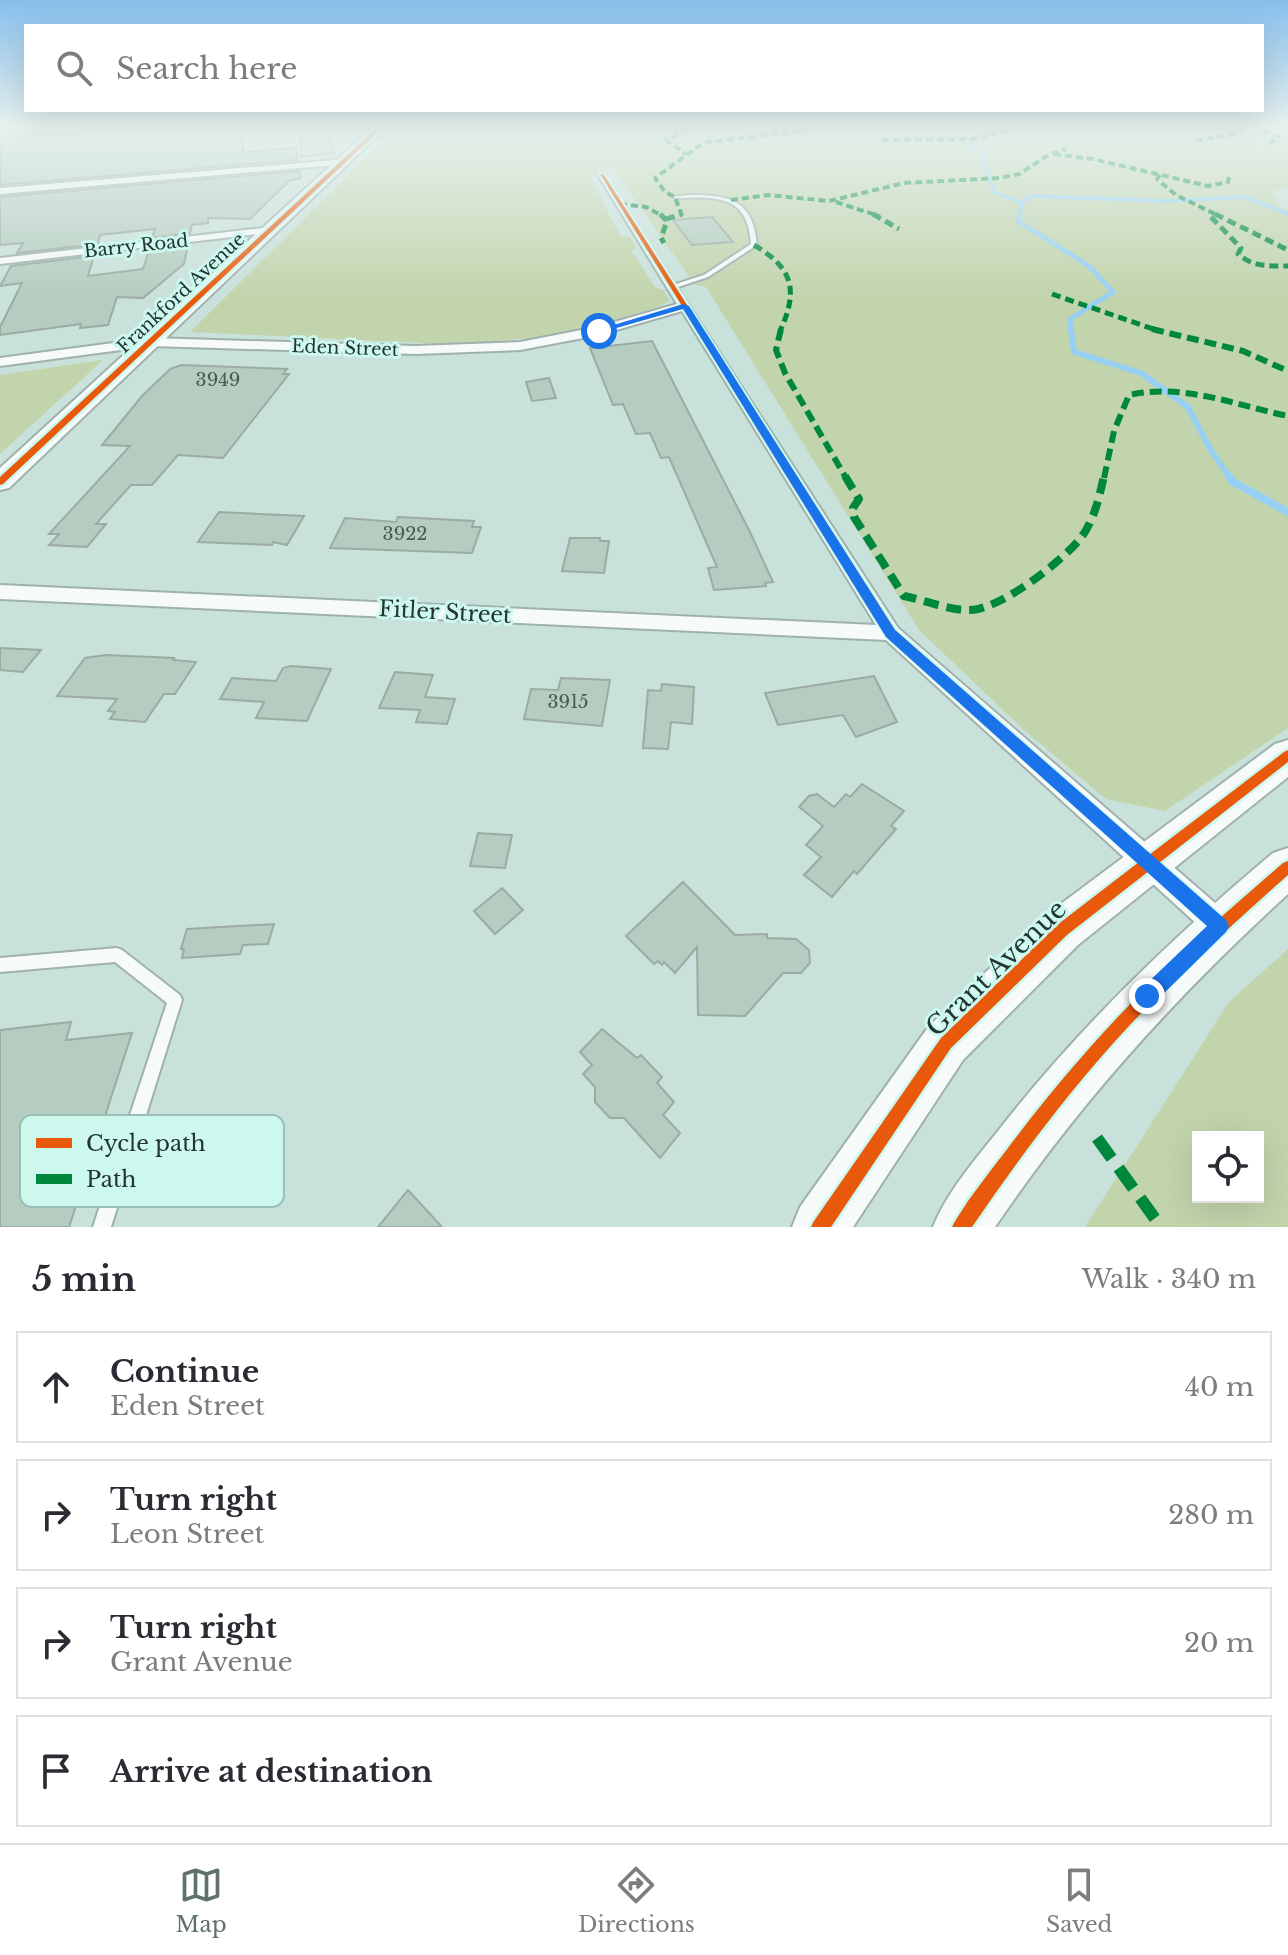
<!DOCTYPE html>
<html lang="en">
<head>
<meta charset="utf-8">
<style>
	:root { --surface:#fff; --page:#f2f2f3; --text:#2b2b33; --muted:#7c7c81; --line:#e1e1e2; --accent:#5e716c }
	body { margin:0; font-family:"Libre Baskerville",serif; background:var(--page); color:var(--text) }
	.controls { position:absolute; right:24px; bottom:24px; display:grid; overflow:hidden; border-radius:0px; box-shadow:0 8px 32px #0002 }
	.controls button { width:72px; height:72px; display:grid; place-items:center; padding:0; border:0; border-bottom:2px solid var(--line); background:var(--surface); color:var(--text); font:40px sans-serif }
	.stop { position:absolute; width:24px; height:24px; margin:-18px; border:6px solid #1a73e8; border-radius:50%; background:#fff }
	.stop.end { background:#1a73e8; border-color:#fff; box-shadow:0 2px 8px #0008 }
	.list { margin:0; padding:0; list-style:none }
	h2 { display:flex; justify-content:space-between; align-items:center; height:104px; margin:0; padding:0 32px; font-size:34px }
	h2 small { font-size:26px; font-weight:400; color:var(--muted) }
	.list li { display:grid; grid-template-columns:52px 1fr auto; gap:24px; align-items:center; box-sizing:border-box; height:112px; margin:0 16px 16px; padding:0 16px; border:2px solid var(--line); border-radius:0px }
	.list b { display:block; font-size:30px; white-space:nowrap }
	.list p { margin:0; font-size:26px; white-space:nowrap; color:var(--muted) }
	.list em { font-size:26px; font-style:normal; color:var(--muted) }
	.icon { flex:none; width:44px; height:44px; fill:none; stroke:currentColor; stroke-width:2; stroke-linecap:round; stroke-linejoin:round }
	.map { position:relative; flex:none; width:1288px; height:1227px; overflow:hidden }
	.search { position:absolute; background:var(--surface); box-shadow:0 8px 32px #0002; left:24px; right:24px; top:24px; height:88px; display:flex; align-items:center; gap:20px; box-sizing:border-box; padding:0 28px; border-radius:0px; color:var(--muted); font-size:30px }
	.sheet { height:616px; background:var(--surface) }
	nav { display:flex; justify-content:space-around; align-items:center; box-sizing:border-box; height:112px; border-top:2px solid var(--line); background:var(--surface); font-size:22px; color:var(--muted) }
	nav a { display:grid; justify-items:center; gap:4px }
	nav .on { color:var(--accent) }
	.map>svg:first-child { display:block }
	.green { fill:#c2d4ac; fill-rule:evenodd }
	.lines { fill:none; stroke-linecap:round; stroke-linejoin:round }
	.stream-far3 { stroke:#97d0f2; stroke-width:4 }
	.stream-far2 { stroke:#97d0f2; stroke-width:5 }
	.stream-far1 { stroke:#97d0f2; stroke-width:6 }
	.stream { stroke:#97d0f2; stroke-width:8 }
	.building { fill:#b5cdc0; stroke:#9baba3; stroke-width:2 }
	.lane-casing { stroke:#9fb1ad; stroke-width:4 }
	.street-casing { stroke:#9fb1ad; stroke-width:4 }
	.primary-casing { stroke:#9fb1ad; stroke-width:4 }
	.lane { fill:#f7fafa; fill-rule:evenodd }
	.street { fill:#f7fafa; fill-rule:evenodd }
	.primary { fill:#f7fafa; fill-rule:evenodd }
	.quiet-far4 { stroke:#00873e; stroke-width:4; stroke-dasharray:7 4; stroke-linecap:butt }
	.quiet-far3 { stroke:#00873e; stroke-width:5; stroke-dasharray:9 5; stroke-linecap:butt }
	.quiet-far2 { stroke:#00873e; stroke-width:6; stroke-dasharray:12 6; stroke-linecap:butt }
	.quiet-far1 { stroke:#00873e; stroke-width:8; stroke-dasharray:15 8; stroke-linecap:butt }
	.quiet { stroke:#00873e; stroke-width:12; stroke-dasharray:25 12; stroke-linecap:butt }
	.cycleway-casing { stroke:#ccf8ee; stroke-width:5 }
	.cycleway { fill:#e8590c; fill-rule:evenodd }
	.route { fill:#1a73e8 }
	.labels { text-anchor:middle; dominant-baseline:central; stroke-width:6; stroke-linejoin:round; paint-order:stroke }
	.far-street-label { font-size:18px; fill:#243531; stroke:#ccf8ee }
	.number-label { font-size:18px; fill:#485b55 }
	.street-label { font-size:22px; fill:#243531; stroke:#ccf8ee }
	.near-street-label { font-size:26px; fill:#243531; stroke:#ccf8ee }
	.key { fill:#ccf8ee; stroke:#9abeb5; stroke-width:2 }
	.key-label { font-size:22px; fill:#243531 }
</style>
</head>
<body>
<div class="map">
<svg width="1288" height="1227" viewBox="0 0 1288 1227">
	<rect width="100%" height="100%" fill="#c9e1db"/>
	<g class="green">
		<path d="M398 126H1288V186L1272 192 1282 208 1288 210V728L1165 811 1106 799 1023 729 919 630 706 287 695 285 612 167H601L591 179 621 237H630L637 248 631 250 655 287 663 290 670 301 660 306 571 333 466 345 190 332Z"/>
		<path d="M103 360 0 454V375Z"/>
		<path d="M1288 949V1227H1085L1229 1002ZM1198 1137H1258V1197H1198Z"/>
	</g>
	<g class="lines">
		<g class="stream-far3">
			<path d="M947 126 964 143 981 153 994 192 1022 203"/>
			<path d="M1019 216 1022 203 1030 196 1168 201 1246 197 1288 214"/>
		</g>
		<path class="stream-far2" d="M1020 214 1018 221 1089 266 1113 292 1070 319 1071 331"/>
		<path class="stream-far1" d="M1071 329 1074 352 1141 373 1188 407 1210 449 1230 478"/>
		<path class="stream" d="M1229 476 1233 482 1288 512"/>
	</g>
	<g class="building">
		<path d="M214 126H243V152L296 148 298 160 0 185V138L144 127Z"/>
		<path d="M328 129 334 153 301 157 300 131Z"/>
		<path d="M299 171 301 178 289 181 250 219 208 218V223L192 225 190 233 152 238 155 229 100 235 98 244 17 253 23 243 0 245V197Z"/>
		<path d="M712 217 733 242 692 245 673 220Z"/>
		<path d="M188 245 184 264 143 298 117 297 108 325 80 328 81 324 0 335V327L22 283 0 286 11 266 94 256 88 276 143 269 149 250Z"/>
		<path d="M652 341 750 532 773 582 765 583 766 586 714 590 708 568 717 567 669 457 661 458 650 433 636 434 623 404 613 405 590 348Z"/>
		<path d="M181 365 287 369 283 374H289L223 458 178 455 152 485H131L96 524H106L87 547 49 545 59 534H49L130 446 102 445 142 396 170 369Z"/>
		<path d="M549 378 556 398 532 401 526 382Z"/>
		<path d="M219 512 304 516 287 545 273 542 272 545 198 542Z"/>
		<path d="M398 517 474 521 472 527H481L472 553 330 548 345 518 396 522Z"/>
		<path d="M570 538H600V541H609L604 573 562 571Z"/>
		<path d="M0 648 41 650 23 672 0 670Z"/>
		<path d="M105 655 174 658 173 660 196 662 175 694H164L145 722 110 719 115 712 108 711 117 699 57 696 85 658Z"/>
		<path d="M291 666 331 669 307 721 256 718 264 702 220 699 232 678 276 681 283 668Z"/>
		<path d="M395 672 433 675 425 697 455 699 447 724 416 722 420 710 379 708Z"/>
		<path d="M874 676 897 722 856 737 843 715 778 725 765 693Z"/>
		<path d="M561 678 610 680 602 726 524 719 531 689 558 690Z"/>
		<path d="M662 684 694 687 692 724 671 722 668 749 643 748 648 690 661 691Z"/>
		<path d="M862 784 904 811 891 826 896 829 857 874 854 871 832 897 804 875 821 857 806 845 823 826 799 807 809 796 817 794 834 807 846 794 850 797Z"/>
		<path d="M478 833 512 835 505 868 470 866Z"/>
		<path d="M683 882 735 935 767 934V938L796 939 809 950 810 963 801 973H783L745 1016 698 1015 697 947 675 973 664 962 662 965 658 961 654 964 626 936Z"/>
		<path d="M502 888 523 910 495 934 474 911Z"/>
		<path d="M274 924 268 944 243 945 240 954 182 958 184 949H181L187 929Z"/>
		<path d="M71 1022 66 1040 132 1033 69 1227H0V1030Z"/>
		<path d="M602 1029 637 1058 641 1055 662 1077 657 1083 674 1102 663 1115 680 1133 660 1158 624 1118H610L595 1102V1087L583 1074 592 1065 580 1052Z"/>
		<path d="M408 1190 442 1227H378Z"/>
	</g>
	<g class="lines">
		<g class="lane-casing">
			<g id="lane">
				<path d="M690 195C731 195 753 200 757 245L708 277 675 288 673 287V285L704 275 751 244C748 194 716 197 675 198L673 197Z"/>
				<path d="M117 948 122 950 180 995 182 1000 111 1227H93L167 1003 115 962 0 972V958Z"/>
			</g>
		</g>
		<g class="street-casing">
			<g id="street">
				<path d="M49 126 45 128 0 132V128Z"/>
				<path d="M350 159 347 164 0 194V188Z"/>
				<path d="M602 172 898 628 1230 916 1234 926 1230 936 1220 939 1210 936 886 640 0 599V585L876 625 682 311 599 335 520 350 416 354 151 346 0 366V358L151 338 416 346 520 342 597 327 677 304 598 175Z"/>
				<path d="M271 227 276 230 275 232 0 264V258Z"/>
			</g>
		</g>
		<g class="primary-casing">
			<g id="primary">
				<path d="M374 126H388L9 488 0 490V468Z"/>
				<path d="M1288 740V777L1078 945 963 1060 853 1227H792L800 1207 929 1026 1046 915 1275 744Z"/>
				<path d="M1288 848V894C1177 995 1079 1103 995 1227H933C947 1192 974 1161 998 1131 1079 1027 1172 938 1273 853Z"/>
			</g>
		</g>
		<use href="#lane" class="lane"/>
		<use href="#street" class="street"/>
		<use href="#primary" class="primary"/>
		<g class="quiet-far4">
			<path d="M681 126 683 131 667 141 686 154"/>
			<path d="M1253 126 1279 137 1269 144"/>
			<path d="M1155 129 1173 126"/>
			<path d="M882 140 972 139 1028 126"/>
			<path d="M1196 141 1243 132 1239 126"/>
			<path d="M1054 154 1093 159 1208 186 1228 182 1229 177"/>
			<path d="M1160 175 1157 179 1176 195 1219 216"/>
			<path d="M731 200 768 195 829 201 904 183 1000 178 1019 174 1050 154 1066 149"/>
			<path d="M836 202 879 216"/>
			<path d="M620 204 646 207 663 216"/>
			<path d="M682 216 675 197 665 192 655 178 703 143 834 126"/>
		</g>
		<g class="quiet-far3">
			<path d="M660 214 667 221 661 238 664 243"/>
			<path d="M873 214 899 229"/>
			<path d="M1215 214 1288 250"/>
			<path d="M1211 217 1241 248 1238 254C1253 267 1269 266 1288 266"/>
			<path d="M666 219 682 214"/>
			<path d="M754 245C793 268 799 290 780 331"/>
			<path d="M1052 294 1159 331"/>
		</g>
		<g class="quiet-far2">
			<path d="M781 329 776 350 785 373 846 478"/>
			<path d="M1152 329 1243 351 1288 371"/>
			<path d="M1104 478 1114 431 1129 395C1184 383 1235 405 1288 416"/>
		</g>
		<path class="quiet-far1" d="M845 476 859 499 853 508 854 517 904 596C924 600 951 611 971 610 1002 608 1060 563 1080 539 1094 521 1099 498 1104 476"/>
		<path class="quiet" d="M1097 1138 1161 1227"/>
		<g class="cycleway-casing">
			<g id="cycleway">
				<path d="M379 126H384L3 484 0 485V477Z"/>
				<path d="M600 174 604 175 895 630 1149 855 1284 752 1288 750V762L1159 863 1221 917 1283 863 1288 861V875C1233 924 1179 973 1129 1026 1071 1088 1020 1157 972 1227H952C956 1218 963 1210 968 1201 980 1185 992 1168 1005 1152 1066 1070 1134 995 1210 927L1149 871 1067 935 951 1048 831 1227H811L814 1221 941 1038 1057 925 1139 862 887 636Z"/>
			</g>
		</g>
		<use href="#cycleway" class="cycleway"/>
	</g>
	<linearGradient id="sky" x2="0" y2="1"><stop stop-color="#87bfec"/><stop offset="0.42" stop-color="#e7f2ef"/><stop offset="1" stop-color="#e7f2ef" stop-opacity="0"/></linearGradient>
	<rect width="1288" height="298" fill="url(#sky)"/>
	<path class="route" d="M683 304 689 306 895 630 1226 920 1229 926 1226 932 1154 1003 1147 1006 1140 1003 1137 996 1140 990 1207 926 886 637 683 309 599 333 594 331Z"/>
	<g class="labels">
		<g class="far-street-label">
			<text transform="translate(136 246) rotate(-6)">Barry Road</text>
			<text transform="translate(181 293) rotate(-43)">Frankford Avenue</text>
			<text transform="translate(345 348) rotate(2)">Eden Street</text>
		</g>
		<g class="number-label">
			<text x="218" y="380">3949</text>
			<text x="405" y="534">3922</text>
			<text x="568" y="702">3915</text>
		</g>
		<g class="street-label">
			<text transform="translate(445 612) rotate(3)">Fitler Street</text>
		</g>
		<g class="near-street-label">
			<text transform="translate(996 968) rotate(-44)">Grant Avenue</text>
		</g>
	</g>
	<rect x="20" y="1115" width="264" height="92" rx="12" class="key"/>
	<rect x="36" y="1138" width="36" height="10" fill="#e8590c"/>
	<rect x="36" y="1174" width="36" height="10" fill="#00873e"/>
	<g class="key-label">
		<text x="86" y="1151">Cycle path</text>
		<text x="86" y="1187">Path</text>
	</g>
</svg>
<div class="controls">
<button><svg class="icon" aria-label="locate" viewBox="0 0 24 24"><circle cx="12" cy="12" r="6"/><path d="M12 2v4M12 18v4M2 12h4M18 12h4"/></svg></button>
</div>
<div class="stop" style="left:599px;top:331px"></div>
<div class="stop end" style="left:1147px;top:996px"></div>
<div class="search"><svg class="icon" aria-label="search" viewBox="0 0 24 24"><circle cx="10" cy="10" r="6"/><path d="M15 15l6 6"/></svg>Search here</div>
</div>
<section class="sheet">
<h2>5 min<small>Walk · 340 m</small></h2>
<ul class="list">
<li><svg class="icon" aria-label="ahead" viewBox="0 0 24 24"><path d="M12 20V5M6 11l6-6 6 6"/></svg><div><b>Continue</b><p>Eden Street</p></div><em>40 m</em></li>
<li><svg class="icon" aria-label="right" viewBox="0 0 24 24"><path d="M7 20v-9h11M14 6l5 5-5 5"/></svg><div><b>Turn right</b><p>Leon Street</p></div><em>280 m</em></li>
<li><svg class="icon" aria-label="right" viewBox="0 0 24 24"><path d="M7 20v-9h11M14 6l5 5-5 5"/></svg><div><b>Turn right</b><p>Grant Avenue</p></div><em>20 m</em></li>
<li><svg class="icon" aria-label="arrive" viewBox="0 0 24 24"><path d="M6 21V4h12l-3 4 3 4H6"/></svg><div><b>Arrive at destination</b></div></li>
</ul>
</section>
<nav>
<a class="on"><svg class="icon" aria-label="map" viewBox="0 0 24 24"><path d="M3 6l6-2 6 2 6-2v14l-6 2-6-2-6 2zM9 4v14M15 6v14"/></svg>Map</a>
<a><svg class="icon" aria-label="directions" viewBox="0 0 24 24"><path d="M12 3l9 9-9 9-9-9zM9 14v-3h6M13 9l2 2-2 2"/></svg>Directions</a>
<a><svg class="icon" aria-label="saved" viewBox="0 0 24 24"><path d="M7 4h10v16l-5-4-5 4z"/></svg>Saved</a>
</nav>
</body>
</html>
